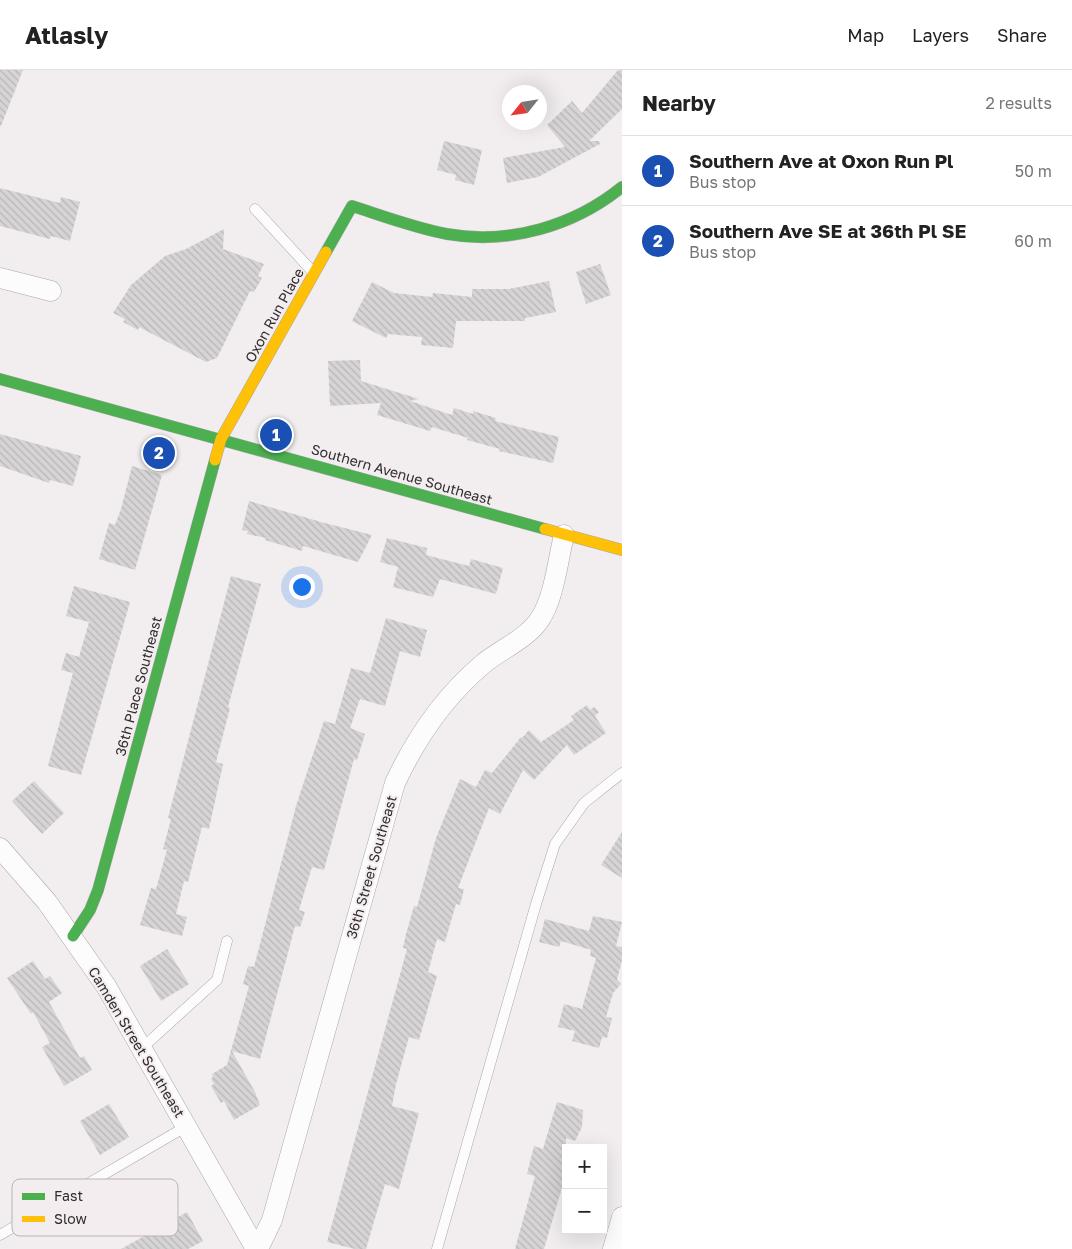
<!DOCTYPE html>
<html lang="en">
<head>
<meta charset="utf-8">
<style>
	:root { --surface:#fff; --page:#f2f2f2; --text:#222; --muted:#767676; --line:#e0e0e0; --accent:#747172 }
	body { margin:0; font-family:"Golos Text",sans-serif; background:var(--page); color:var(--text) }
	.controls { position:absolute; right:15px; bottom:15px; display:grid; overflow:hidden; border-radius:0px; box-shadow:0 5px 20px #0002 }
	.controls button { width:45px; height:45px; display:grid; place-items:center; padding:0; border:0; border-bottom:1px solid var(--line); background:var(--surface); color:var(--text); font:25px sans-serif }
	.compass { position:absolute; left:502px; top:15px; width:45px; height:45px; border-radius:50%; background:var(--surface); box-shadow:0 5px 20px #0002; rotate:240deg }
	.you { position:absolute; left:301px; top:516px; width:18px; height:18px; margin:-12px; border:4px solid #fff; border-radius:50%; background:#1a73e8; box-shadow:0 0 0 8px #1a73e833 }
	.badge { display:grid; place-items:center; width:32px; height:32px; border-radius:50%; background:var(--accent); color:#fff; font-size:16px; font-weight:700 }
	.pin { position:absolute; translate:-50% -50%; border:2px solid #fff; box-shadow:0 1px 5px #0006 }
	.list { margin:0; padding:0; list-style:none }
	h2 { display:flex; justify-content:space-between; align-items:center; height:65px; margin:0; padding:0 20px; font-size:21px }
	h2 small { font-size:16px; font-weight:400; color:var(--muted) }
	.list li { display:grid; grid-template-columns:32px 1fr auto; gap:15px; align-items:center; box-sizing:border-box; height:70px; padding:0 20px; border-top:1px solid var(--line) }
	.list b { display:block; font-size:19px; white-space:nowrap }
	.list p { margin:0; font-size:16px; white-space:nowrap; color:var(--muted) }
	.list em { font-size:16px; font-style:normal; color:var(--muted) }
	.map { position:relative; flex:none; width:622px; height:1179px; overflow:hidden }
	header { display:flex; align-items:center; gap:30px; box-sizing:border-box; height:70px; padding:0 25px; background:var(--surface); border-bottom:1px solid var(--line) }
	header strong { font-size:24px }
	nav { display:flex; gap:28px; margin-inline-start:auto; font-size:18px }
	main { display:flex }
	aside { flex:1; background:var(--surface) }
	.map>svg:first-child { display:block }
	.building { fill:url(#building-back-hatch) }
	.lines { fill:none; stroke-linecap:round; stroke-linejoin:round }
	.lane-casing { stroke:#a9a6a7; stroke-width:11 }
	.street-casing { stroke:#a9a6a7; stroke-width:21 }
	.fast-casing { stroke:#a9a6a7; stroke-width:12 }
	.slow-casing { stroke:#a9a6a7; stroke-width:12 }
	.lane { stroke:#fdfcfd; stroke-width:10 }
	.street { stroke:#fdfcfd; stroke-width:20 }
	.fast { stroke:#4caf50; stroke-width:11 }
	.slow { stroke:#ffc107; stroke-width:11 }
	.labels { text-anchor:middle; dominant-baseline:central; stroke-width:4; stroke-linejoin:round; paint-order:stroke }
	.street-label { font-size:14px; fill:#302d2e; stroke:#f3edf0 }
	.key { fill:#f3edf0; stroke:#b8b3b6; stroke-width:1 }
	.key-label { font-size:14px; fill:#302d2e }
</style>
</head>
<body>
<header>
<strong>Atlasly</strong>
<nav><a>Map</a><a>Layers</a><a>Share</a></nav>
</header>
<main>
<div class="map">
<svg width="622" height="1179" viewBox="0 0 622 1179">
	<defs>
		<pattern id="building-back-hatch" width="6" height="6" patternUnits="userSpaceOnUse" patternTransform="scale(1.25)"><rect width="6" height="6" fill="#d7d4d6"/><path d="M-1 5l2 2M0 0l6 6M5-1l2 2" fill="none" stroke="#b9b6b8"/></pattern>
	</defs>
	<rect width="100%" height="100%" fill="#f2eef0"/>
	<g class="building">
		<path d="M0 0H23L1 56H0Z"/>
		<path d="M618 0H622V39L589 71H599L600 74 538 107 507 113 503 88 565 77 547 55 572 31 582 43Z"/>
		<path d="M444 71 482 80 474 115 455 110 456 105 437 100Z"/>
		<path d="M0 118 60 133 61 127 80 132 70 171 51 166 50 169 0 156Z"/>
		<path d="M224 159 223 179 264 194 258 206 262 208 254 222 250 221 217 288 206 292 139 257 138 260 123 252 125 249 113 243 131 215 165 186 186 179Z"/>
		<path d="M600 194 611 225 586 234 576 202Z"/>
		<path d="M549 211 556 242 525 248V251H456L453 278 421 275 422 267 388 264 386 268 352 251 372 212 394 223 432 227 433 223 472 227V219H509Z"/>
		<path d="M360 290 361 311 419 329 410 331 452 345 454 338 473 344V341L496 348 495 351 559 367 553 393 499 381 500 379 467 370 468 368 432 357 430 361 377 345 381 333 330 336 328 291Z"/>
		<path d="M0 364 81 386 73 416 50 410 49 413 0 396Z"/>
		<path d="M132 396 162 405 135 500 99 489 109 453 115 455 121 439Z"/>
		<path d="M249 431 321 452 372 465 358 492 303 476 302 481 265 470 266 468 247 464 248 461 242 460Z"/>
		<path d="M387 468 427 478 426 485 469 496 471 489 503 498 496 524 440 509 433 527 393 517 398 497 380 492Z"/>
		<path d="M231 506 261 514 228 637 230 638 216 692 223 694 209 759 202 757 188 812 184 811 176 844 187 847 182 866 140 855 151 818 156 819 167 780 163 779 171 749 168 748Z"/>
		<path d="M74 516 130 532 81 705 48 696 73 603 61 600 66 583 79 587 89 552 66 546Z"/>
		<path d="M386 548 427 560 420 587 400 581 385 636 360 629 350 658 365 664 357 690 354 689 324 800 312 797 299 840 305 842 300 857 295 856 260 989 232 981 255 1022 260 1035 234 1050 224 1031 221 1033 211 1016 214 1014 211 1009 213 1007 212 1004 227 995 249 916 243 914 248 896 254 897 296 736 324 651 335 654 351 598 370 603Z"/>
		<path d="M587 635 590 640 594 637 599 642 595 646 606 663 574 685 567 675 534 710 523 700 500 744 489 738 458 818 464 819 460 835 456 834 445 872 437 869 428 902 437 906 419 970 409 967 396 1014 392 1036 419 1043 399 1119 385 1114 366 1179H355L327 1172 407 879 403 878 406 864 414 836 417 837 436 768 460 709 476 717 485 700 492 703 521 667 522 668 529 660 541 672 574 650 571 646Z"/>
		<path d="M34 711 64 743 42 764 12 731Z"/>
		<path d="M622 762V808L601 795Z"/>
		<path d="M593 846 622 852 616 876 622 877V890L617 910 621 914 613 923 606 947 612 948 607 968 602 967 599 978 572 971 575 961 558 957 564 934 582 939 596 888 590 886 591 880 561 871 559 877 539 872 545 849 589 861Z"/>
		<path d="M167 879 189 914 161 931 140 896Z"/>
		<path d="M33 891 45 909 50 906 62 923 49 932 80 988 84 986 92 1000 64 1016 42 977 50 973 33 942 31 944 7 908Z"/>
		<path d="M557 1032 583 1040 582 1057 575 1071 566 1068V1104L544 1179H515L535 1106 527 1104 534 1076 543 1079Z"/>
		<path d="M109 1034 129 1067 100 1085 80 1051Z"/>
		<path d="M187 1142 203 1171 188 1179H121Z"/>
	</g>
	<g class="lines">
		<g class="lane-casing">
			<g id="lane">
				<path d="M255 139 312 201"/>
				<path d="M142 978 217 910 227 871"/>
				<path d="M0 1165 187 1056"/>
				<path d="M437 1179 536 834 555 774 584 733 622 703"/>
			</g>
		</g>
		<g class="street-casing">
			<g id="street">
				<path d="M0 208 51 221"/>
				<path d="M0 778 47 832 106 916 256 1179"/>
				<path d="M258 1179 272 1150 395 713C416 668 445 626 483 594 501 579 527 569 540 549 554 528 558 490 564 465"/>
				<path d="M613 1179 622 1147"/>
			</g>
		</g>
		<g class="fast-casing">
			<g id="fast">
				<path d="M326 182 352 136C383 146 415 158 447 164 509 175 574 156 622 117"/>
				<path d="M0 309 545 459"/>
				<path d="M73 866 90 840 98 820 215 390"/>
			</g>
		</g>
		<g class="slow-casing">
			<g id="slow">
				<path d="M215 390 221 369 326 182"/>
				<path d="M545 459 622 480"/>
			</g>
		</g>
		<use href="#lane" class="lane"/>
		<use href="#street" class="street"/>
		<use href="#fast" class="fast"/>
		<use href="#slow" class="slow"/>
	</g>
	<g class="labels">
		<g class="street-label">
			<text transform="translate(274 245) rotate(-61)">Oxon Run Place</text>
			<text transform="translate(402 404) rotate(16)">Southern Avenue Southeast</text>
			<text transform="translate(138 616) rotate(-75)">36th Place Southeast</text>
			<text transform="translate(371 797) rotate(-74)">36th Street Southeast</text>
			<text transform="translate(137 972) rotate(59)">Camden Street Southeast</text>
		</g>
	</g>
	<rect x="12" y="1109" width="166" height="57" rx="8" class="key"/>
	<rect x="22" y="1123" width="23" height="7" fill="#4caf50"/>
	<rect x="22" y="1146" width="23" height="6" fill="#ffc107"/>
	<g class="key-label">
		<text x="54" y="1131">Fast</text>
		<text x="54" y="1154">Slow</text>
	</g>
</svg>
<div class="controls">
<button>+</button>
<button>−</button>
</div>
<svg class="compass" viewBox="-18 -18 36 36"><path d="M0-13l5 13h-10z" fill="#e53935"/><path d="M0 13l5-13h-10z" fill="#767676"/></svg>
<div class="you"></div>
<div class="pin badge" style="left:276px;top:365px;background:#1a4fb4">1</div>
<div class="pin badge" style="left:159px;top:383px;background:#1a4fb4">2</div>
</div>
<aside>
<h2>Nearby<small>2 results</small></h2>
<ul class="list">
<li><span class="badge" style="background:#1a4fb4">1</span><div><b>Southern Ave at Oxon Run Pl</b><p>Bus stop</p></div><em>50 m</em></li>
<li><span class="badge" style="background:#1a4fb4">2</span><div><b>Southern Ave SE at 36th Pl SE</b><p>Bus stop</p></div><em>60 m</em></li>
</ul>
</aside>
</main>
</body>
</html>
